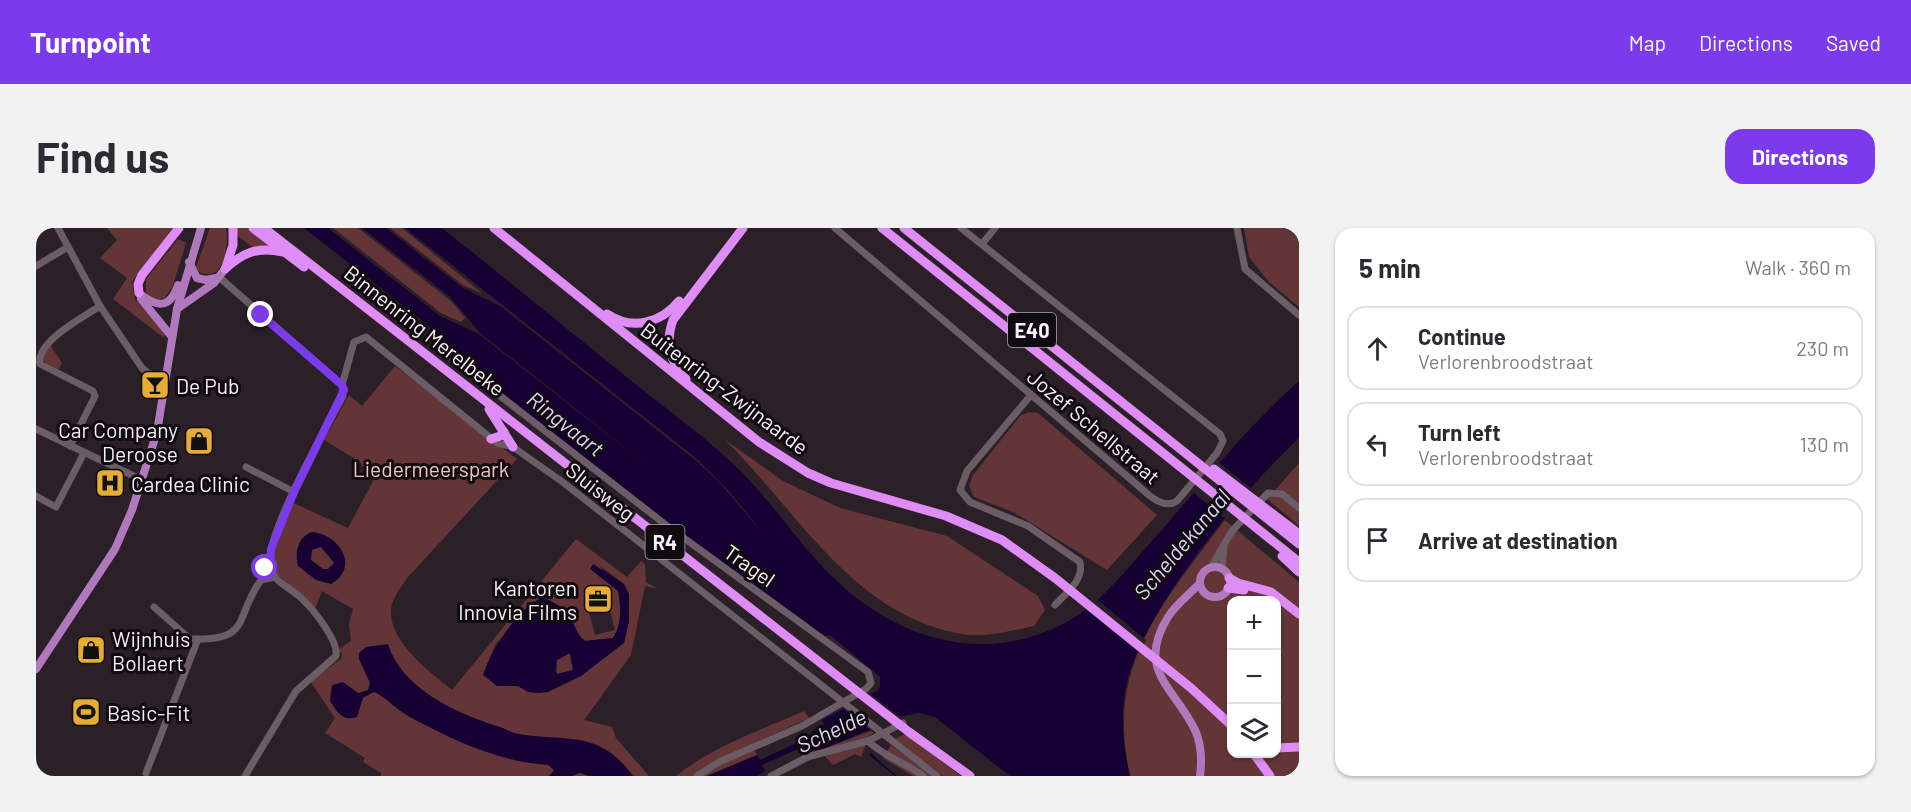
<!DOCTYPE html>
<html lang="en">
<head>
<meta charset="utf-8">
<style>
	:root { --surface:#fff; --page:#f2f2f3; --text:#2b2b33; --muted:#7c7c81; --line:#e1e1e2; --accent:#7c3aed }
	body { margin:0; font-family:Barlow,sans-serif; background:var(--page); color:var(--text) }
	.controls { position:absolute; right:18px; bottom:18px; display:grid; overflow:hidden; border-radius:12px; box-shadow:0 2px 4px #0004 }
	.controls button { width:54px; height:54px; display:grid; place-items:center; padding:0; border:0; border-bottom:2px solid var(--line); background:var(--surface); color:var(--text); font:30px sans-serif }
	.stop { position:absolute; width:18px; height:18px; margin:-14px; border:4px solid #7c3aed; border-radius:50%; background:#fff }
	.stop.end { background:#7c3aed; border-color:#fff; box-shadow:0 2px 6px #0008 }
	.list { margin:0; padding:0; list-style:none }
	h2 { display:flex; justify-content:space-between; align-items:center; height:78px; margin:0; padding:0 24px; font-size:26px }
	h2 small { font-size:20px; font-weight:400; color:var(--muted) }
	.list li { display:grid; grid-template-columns:39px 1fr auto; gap:18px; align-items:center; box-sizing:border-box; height:84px; margin:0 12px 12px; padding:0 12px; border:2px solid var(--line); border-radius:18px }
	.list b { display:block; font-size:22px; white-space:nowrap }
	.list p { margin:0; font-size:20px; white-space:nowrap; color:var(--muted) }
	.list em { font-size:20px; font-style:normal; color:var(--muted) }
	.icon { flex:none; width:33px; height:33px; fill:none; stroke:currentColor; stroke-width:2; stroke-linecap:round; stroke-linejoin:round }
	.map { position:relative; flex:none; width:1263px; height:548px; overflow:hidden; border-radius:18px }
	header { display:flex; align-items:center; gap:36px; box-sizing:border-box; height:84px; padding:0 30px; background:var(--accent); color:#fff }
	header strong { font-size:28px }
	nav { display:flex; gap:33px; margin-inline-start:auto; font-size:21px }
	.intro { display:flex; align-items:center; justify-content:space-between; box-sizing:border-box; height:144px; padding:0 36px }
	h1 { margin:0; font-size:42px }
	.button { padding:15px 27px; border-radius:18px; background:var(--accent); color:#fff; font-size:21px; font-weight:700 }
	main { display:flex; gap:36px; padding:0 36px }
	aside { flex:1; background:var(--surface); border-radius:18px; box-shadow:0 2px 4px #0004 }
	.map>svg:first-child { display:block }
	.green { fill:#643536; fill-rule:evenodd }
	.water { fill:#170034; fill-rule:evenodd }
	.pier { fill:#2b2027 }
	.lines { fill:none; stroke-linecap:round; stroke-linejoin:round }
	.stream { stroke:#170034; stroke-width:1.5 }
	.minor { stroke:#6b5d66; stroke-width:7 }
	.major { stroke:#b179bd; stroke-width:8 }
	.highway { stroke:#df8cf7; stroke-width:9 }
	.route { stroke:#7c3aed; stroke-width:8 }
	.labels { text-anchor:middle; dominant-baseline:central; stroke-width:6; stroke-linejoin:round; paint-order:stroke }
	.shield { fill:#100b0f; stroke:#b2abb0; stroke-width:1.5 }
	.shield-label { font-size:20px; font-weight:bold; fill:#f8f0f5 }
	.street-label { font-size:21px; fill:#f8f0f5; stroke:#100b0f }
	.poi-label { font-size:21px; fill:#f8f0f5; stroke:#100b0f; text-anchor:start }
	.park-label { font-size:21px; fill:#f1c3c1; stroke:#100b0f }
	.water-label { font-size:22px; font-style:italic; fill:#ddd2f8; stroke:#100b0f }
</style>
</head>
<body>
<header>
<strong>Turnpoint</strong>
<nav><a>Map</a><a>Directions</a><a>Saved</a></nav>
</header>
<div class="intro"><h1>Find us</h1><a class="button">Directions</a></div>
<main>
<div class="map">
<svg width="1263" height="548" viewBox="0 0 1263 548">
	<rect width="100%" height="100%" fill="#2b2027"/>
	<g class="green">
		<path d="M71 0H137L96 54 99 71 129 105 128 110 77 71 91 50 64 30 81 12Z"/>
		<path d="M174 0H190C193 16 189 56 163 44L160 39Z"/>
		<path d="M200 0H213L237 19 218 20 200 7Z"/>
		<path d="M297 0H322L415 73 429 90 425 94 405 85Z"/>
		<path d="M354 0H366L447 66 427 57Z"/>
		<path d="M1208 0H1263V79L1233 54 1213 29Z"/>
		<path d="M142 11 150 15 136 60 128 70 119 72 110 65V51Z"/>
		<path d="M13 115 26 135 22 142 6 132Z"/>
		<path d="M359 138 481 231 372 349C365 359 356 370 355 382 353 414 394 444 416 462L540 311 591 349 605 333 609 336 610 354 622 361 609 358 595 427 548 492 576 499 580 510 613 548H345V545L327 534 329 530 289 505 299 490 274 453 305 431 306 425H304L303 421 315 413 313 397 317 381 286 363 278 383 238 343 237 321 255 274 312 300 337 253 324 234 288 212 313 167 326 178ZM563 337 588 356 593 393 588 415 503 465C494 464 488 460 479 458 463 453 462 459 447 447L459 417 497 373 533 386 544 409 550 413 577 410C585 398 588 378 582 364 578 355 568 345 563 337ZM557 360 569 363 579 402 559 407 552 381 555 380 551 366Z"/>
		<path d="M993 184 1002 185 1121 287 1071 342 977 284 938 269 933 258 937 247 985 187Z"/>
		<path d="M688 211 747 253 804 280 911 308 1002 368 1009 382 998 398C975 403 950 410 926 406 816 387 762 283 688 211Z"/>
		<path d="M1263 235V298L1231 271Z"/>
		<path d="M1189 292 1263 354V548H1094C1069 437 1127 375 1189 292ZM1196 373H1240V526H1196Z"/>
		<path d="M534 425 537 442 521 446V432Z"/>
		<path d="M768 483 773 490 716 516 721 527 671 548H640C677 518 725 502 768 483Z"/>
		<path d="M835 503 838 505 833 508 825 529 819 526 797 537 787 526C771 532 750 548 735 548L785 524 784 522Z"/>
		<path d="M869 506 925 548H907L859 511Z"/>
		<path d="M855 517 896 548H877L847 530Z"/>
	</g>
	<g class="water">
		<path d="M268 0H292L404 88 443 106 626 249 444 105 414 69 326 0H350L427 60 464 78 659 232 683 254 728 307 694 264 660 230 369 0H406C470 51 534 103 598 155 630 181 664 205 694 233 727 263 753 302 783 335 849 408 944 443 1034 392 1063 376 1086 347 1107 323 1159 266 1205 204 1263 153V210C1206 263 1107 382 1090 458 1084 487 1087 519 1094 548H974L899 489 883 485 867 488 784 522 780 513 726 537 729 543 721 548H671L721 527 724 532 777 507 776 503 788 496 786 492 841 463 844 459V449L794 407 788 408 637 300 423 133 392 97Z"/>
		<path d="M275 304C303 305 325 340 295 356L280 352 262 338C259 324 261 311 275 304ZM285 319 298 335 292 341H287L275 332 276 322Z"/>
		<path d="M557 336 588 356 593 366V393L588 415 545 448 512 464 503 465 492 464 482 458H461L447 447C456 420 481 381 507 369 517 374 528 379 534 389 539 398 541 407 549 413L577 410C586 396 585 379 582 363L554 341ZM534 425 537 442 521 446 519 442 521 432Z"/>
		<path d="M352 416C366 461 420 485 461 498 468 500 476 505 483 506 531 514 563 501 597 548H553L544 545 536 548H513L518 542 512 537C460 533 417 512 372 488 361 482 347 467 338 464L327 470 321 489C307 494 301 484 294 473L296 457 307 454 322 465 332 462 334 455 323 431V425L330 419Z"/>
	</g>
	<g class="pier">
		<path d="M1181 233 1217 262 1192 293 1156 263Z"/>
		<path d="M1058 369 1110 412 1104 425 1047 379Z"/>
		<path d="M833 465 867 491 838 505 804 478Z"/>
	</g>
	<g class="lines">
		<g class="stream">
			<path d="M835 526 844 534"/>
			<path d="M834 527 860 548"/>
		</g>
		<g class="minor">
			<path d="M22 0 64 78 106 140 112 145 130 150"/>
			<path d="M799 0 1099 255C1110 264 1126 283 1141 273L1181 225 1187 213 1184 206 925 0"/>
			<path d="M1201 0 1209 41 1263 87"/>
			<path d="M946 16 959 0"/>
			<path d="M0 38 32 19"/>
			<path d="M183 49 306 157"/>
			<path d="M413 128 630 297 832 444 835 455 830 461 766 498 683 534 661 548"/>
			<path d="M995 167 931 243 924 262 934 274 992 298 1044 334C1048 352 1031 364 1019 377"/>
			<path d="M0 201 106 252"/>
			<path d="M34 218 59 168 57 163 4 136C0 113 48 89 64 78"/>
			<path d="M210 239 258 264"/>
			<path d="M0 268 20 279 48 225"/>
			<path d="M234 336 226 343 225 352 239 349"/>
			<path d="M1175 339 1196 303 1232 265 1246 266 1263 280"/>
			<path d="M1186 341 1188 319"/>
			<path d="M118 379 154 411C217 413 197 391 225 352"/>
			<path d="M832 513 867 495"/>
			<path d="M110 545 162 411"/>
			<path d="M209 548 260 463 300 428C303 413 277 381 266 371 254 358 236 356 234 335 231 303 290 200 307 168L306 157 318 114 330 109 461 215 477 219 528 255 901 548"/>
			<path d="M735 548 771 529 832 513C848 529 869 534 887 548"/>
		</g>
		<g class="major">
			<path d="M153 34 161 50 170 52 180 50"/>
			<path d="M103 65C120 79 134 82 142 57"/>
			<path d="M105 71 136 109"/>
			<path d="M141 81 178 55 189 41"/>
			<circle cx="1179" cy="354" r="15"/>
			<path d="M0 441 79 321 96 282 121 204 141 81 165 0"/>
			<path d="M1164 548C1166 532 1166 517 1159 502 1139 460 1099 442 1132 389 1140 376 1153 367 1164 355"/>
		</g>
		<g class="highway">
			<path d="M217 0 268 39"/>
			<path d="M228 0 873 504 934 548"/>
			<path d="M458 0 723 214 772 245 795 255 910 288 966 312 1019 350 1155 460 1196 498"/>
			<path d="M846 0 1263 334"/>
			<path d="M868 0 1263 316"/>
			<path d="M190 39 197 17V0"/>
			<path d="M189 41C206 25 222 18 246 24"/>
			<path d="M103 65 102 56 106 47 143 0"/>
			<path d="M571 86C596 103 625 95 643 73"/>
			<path d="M650 151C634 134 629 114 637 92L707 0"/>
			<path d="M453 181 477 219"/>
			<path d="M455 211 464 208 468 204"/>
			<path d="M1178 241 1263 306"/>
			<path d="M1246 328 1263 344"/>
			<path d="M1193 350 1202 355 1235 364 1263 386"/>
			<path d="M1192 360 1208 362"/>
			<path d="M1240 520 1263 519"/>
			<path d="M1218 526 1234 548"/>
		</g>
	</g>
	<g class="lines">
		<path class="route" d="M225 87 306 157 308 162 258 264 235 321 234 336 229 340"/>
	</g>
	<defs>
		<g id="bar-square" transform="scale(1.5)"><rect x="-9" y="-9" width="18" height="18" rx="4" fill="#e6ac36" stroke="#100b0f"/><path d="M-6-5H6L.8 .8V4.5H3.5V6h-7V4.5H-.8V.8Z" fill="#111"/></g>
		<g id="shop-square" transform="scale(1.5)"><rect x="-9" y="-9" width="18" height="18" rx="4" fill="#e6ac36" stroke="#100b0f"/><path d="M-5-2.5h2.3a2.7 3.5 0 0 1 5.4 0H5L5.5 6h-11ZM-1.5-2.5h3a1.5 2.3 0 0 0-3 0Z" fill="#111"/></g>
		<g id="hospital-square" transform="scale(1.5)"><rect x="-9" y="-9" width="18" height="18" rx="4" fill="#e6ac36" stroke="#100b0f"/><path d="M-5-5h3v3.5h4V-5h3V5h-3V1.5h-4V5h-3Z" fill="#111"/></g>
		<g id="office-square" transform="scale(1.5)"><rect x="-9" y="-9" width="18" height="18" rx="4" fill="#e6ac36" stroke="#100b0f"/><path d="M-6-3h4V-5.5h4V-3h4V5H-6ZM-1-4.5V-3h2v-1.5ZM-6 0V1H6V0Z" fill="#111"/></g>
		<g id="stadium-square" transform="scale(1.5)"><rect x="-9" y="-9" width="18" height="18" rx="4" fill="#e6ac36" stroke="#100b0f"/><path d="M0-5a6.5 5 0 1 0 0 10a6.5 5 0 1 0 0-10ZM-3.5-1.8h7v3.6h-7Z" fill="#111"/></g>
	</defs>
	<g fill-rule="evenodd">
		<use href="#bar-square" x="119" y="157"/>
		<use href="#shop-square" x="163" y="213"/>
		<use href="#hospital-square" x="74" y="255"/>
		<use href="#office-square" x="562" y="371"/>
		<use href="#shop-square" x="55" y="422"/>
		<use href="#stadium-square" x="50" y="484"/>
	</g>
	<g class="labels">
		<g class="shield">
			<rect x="972" y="85" width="48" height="34" rx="4.5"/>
			<rect x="609.5" y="297" width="39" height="34" rx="4.5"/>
		</g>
		<g class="shield-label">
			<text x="996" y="102">E40</text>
			<text x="629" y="314">R4</text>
		</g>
		<g class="street-label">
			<text transform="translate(389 102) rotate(38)">Binnenring Merelbeke</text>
			<text transform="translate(689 160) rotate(37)">Buitenring-Zwijnaarde</text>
			<text transform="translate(1058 198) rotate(40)">Jozef Schellstraat</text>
			<text transform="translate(565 263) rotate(38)">Sluisweg</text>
			<text transform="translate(714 337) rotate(35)">Tragel</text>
		</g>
		<g class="poi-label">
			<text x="140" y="157">De Pub</text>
			<text x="142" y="201" text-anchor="end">Car Company<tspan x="142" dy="24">Deroose</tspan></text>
			<text x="95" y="255">Cardea Clinic</text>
			<text x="541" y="359" text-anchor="end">Kantoren<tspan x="541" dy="24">Innovia Films</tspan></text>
			<text x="76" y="410">Wijnhuis<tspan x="76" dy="24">Bollaert</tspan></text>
			<text x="71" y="484">Basic-Fit</text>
		</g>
		<g class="park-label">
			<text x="395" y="240">Liedermeerspark</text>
		</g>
		<g class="water-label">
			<text transform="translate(530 195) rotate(38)">Ringvaart</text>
			<text transform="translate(1145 316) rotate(-50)">Scheldekanaal</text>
			<text transform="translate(795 502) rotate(-25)">Schelde</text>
		</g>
	</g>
</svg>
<div class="controls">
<button>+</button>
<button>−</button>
<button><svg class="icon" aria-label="layers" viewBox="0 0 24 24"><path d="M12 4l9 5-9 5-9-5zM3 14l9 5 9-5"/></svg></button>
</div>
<div class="stop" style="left:229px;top:340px"></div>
<div class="stop end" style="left:225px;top:87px"></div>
</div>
<aside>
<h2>5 min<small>Walk · 360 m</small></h2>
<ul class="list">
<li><svg class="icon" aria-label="ahead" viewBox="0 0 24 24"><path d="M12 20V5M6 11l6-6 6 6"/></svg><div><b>Continue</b><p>Verlorenbroodstraat</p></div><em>230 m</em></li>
<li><svg class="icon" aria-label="left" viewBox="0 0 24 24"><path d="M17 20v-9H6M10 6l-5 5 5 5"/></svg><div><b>Turn left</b><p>Verlorenbroodstraat</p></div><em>130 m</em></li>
<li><svg class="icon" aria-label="arrive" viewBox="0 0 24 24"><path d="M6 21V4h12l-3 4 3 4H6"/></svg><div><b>Arrive at destination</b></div></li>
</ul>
</aside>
</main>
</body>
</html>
